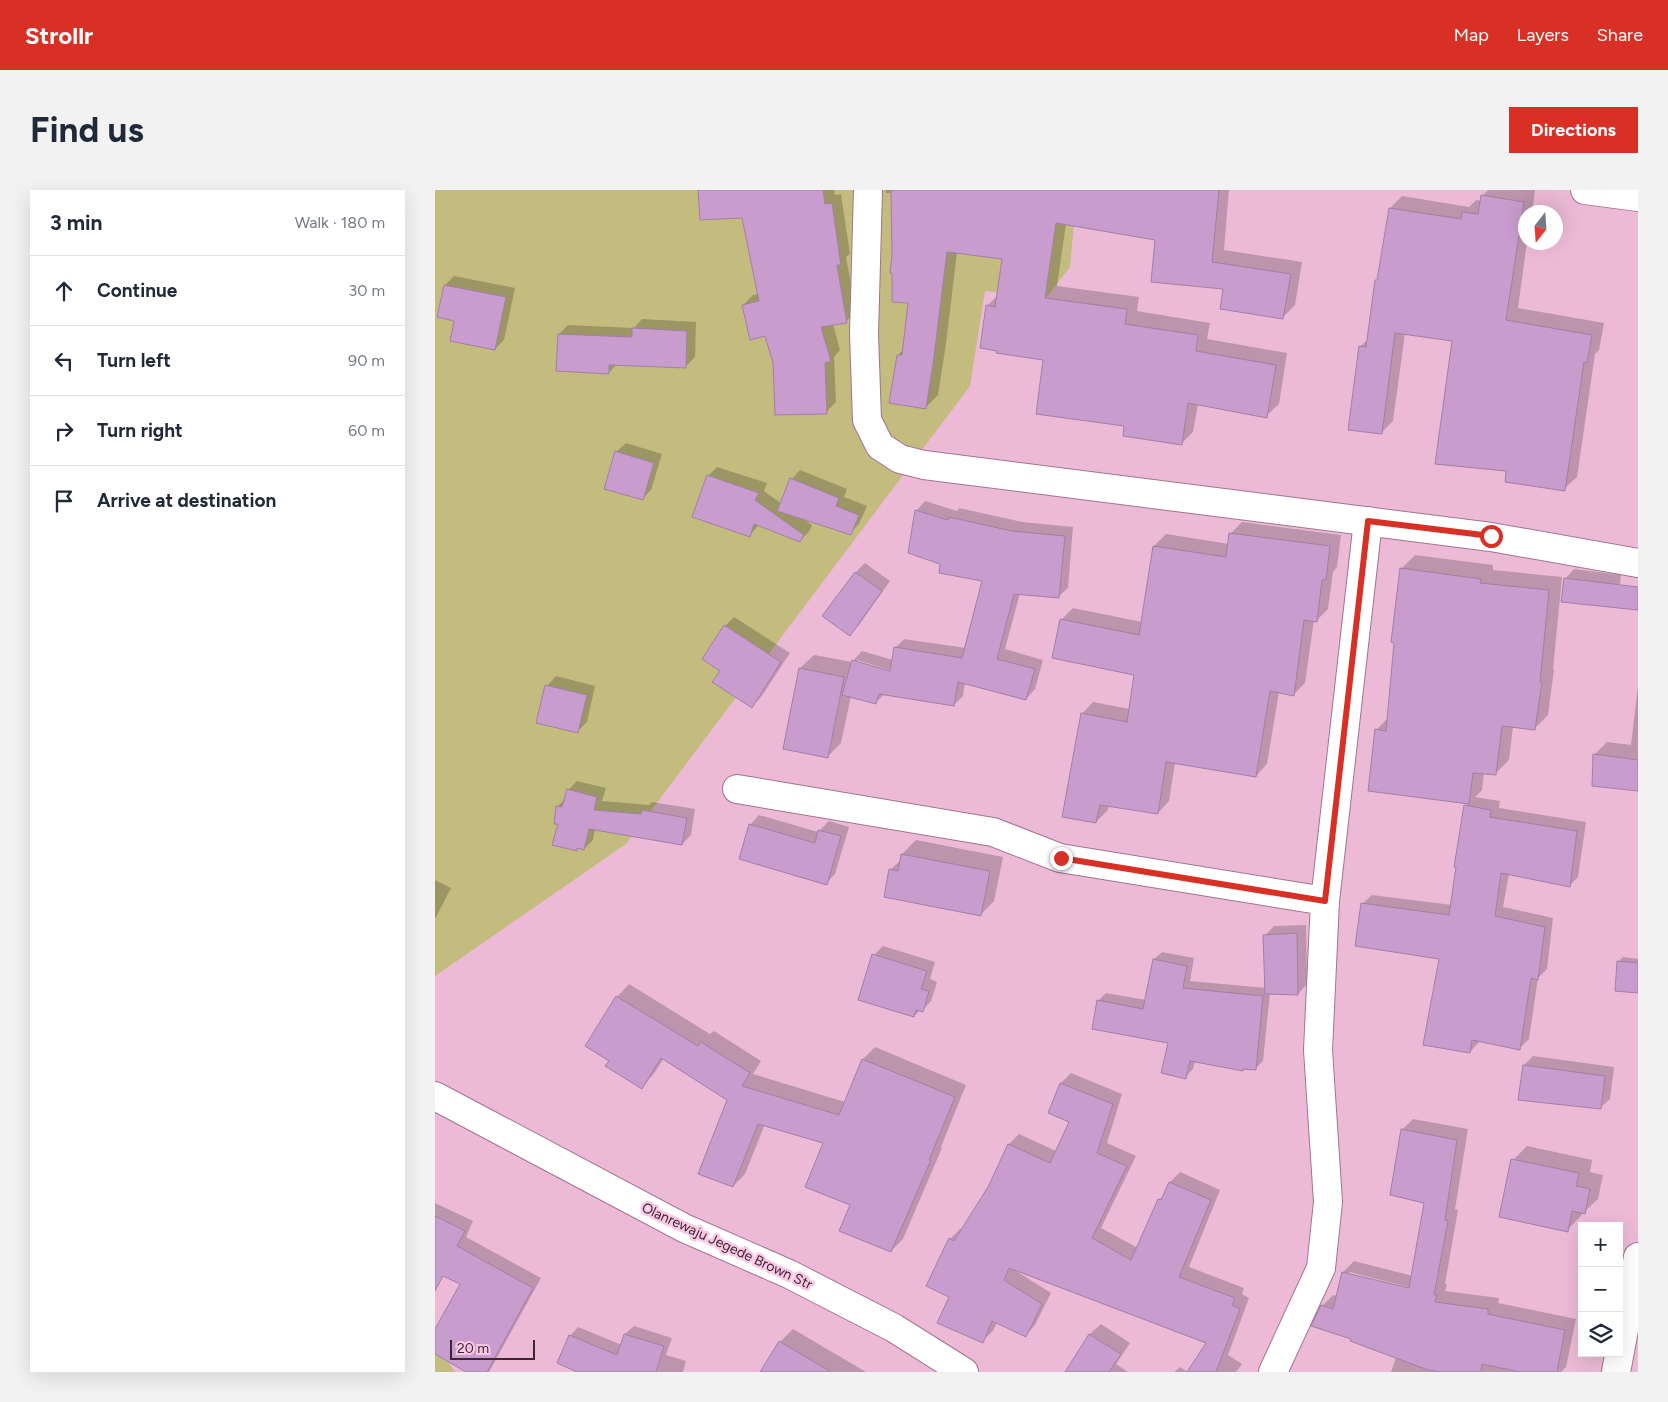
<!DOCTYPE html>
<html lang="en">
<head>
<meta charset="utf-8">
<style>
	:root { --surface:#fff; --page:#f2f2f3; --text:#1f2937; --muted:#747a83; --line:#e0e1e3; --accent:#d93025 }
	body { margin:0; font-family:Figtree,sans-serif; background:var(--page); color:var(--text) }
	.controls { position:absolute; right:15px; bottom:15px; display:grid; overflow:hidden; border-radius:0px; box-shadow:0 5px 20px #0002 }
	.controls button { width:45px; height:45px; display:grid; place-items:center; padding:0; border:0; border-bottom:1px solid var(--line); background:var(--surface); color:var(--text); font:25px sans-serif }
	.compass { position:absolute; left:1083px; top:15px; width:45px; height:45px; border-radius:50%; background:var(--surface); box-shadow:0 5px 20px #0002; rotate:197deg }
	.scale { position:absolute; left:15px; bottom:12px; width:85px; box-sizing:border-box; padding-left:5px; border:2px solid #3a2733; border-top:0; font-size:14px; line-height:18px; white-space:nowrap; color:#3a2733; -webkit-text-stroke:4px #fac7e4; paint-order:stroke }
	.stop { position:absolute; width:15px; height:15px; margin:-11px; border:4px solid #d93025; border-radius:50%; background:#fff }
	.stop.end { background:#d93025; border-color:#fff; box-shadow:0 1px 5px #0008 }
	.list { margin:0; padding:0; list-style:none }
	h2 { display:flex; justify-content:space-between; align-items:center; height:65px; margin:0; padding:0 20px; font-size:21px }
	h2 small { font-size:16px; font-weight:400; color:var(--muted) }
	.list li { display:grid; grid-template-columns:32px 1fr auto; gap:15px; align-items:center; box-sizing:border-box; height:70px; padding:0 20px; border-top:1px solid var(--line) }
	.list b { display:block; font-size:19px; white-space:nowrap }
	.list em { font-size:16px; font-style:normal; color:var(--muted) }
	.icon { flex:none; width:28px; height:28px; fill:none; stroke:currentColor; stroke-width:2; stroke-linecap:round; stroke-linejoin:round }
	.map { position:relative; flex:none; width:1203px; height:1182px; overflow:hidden; border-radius:0px }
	header { display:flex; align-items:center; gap:30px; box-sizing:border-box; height:70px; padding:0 25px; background:var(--accent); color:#fff }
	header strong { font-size:24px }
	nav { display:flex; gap:28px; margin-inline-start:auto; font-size:18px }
	.intro { display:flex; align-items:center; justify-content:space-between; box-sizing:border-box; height:120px; padding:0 30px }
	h1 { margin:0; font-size:35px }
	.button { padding:12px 22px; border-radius:0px; background:var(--accent); color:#fff; font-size:18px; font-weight:700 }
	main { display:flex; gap:30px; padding:0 30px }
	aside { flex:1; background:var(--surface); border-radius:0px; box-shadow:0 5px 20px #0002 }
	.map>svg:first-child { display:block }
	.green { fill:#c3bc7e }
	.shadow { fill:#0003; fill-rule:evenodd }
	.building { fill:#c89ccd; stroke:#a17fa5 }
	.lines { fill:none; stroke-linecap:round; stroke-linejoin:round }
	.street-casing { stroke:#a2748f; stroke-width:30 }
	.street { stroke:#fff; stroke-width:28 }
	.route { stroke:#d93025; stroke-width:6 }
	.labels { text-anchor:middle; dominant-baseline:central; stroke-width:5; stroke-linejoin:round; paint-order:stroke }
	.street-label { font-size:14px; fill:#3a2733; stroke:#fac7e4 }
</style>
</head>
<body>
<header>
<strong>Strollr</strong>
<nav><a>Map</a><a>Layers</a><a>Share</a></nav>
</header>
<div class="intro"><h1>Find us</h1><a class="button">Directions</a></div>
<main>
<aside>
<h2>3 min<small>Walk · 180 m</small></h2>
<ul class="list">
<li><svg class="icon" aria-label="ahead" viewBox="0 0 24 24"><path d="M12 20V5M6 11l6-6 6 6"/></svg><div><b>Continue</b></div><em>30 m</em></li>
<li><svg class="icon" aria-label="left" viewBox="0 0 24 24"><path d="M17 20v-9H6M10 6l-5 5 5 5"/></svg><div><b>Turn left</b></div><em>90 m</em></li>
<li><svg class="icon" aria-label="right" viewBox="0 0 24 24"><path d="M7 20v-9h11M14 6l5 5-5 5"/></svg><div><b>Turn right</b></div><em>60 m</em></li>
<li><svg class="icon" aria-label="arrive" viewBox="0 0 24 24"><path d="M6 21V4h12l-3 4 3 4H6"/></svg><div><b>Arrive at destination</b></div></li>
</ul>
</aside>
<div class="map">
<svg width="1203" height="1182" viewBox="0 0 1203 1182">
	<rect width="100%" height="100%" fill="#ecbad7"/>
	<g class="green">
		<path d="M0 0H642L635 77 611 108 550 101 535 196 191 654 0 786Z"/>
		<path d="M0 1153 20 1182H0Z"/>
	</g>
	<g class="shadow">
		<path d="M265 0H399L400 5 406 4 415 64 411 67 421 122 411 131 398 134 405 160 399 167 401 212 391 222 308 115 318 105 324 104 308 26Z"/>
		<path d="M451 0H794L789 60 867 72 860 115 848 127 790 98 721 49 631 34 622 96 704 107 702 121 775 133 772 149 852 163 844 214 831 226 763 214 758 242 746 254 691 235 609 169 563 160 552 116 563 105 568 68 522 62 511 154 503 205 491 217 463 165 469 159 475 111 458 65 457 3H451Z"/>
		<path d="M1053 0H1100L1097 22H1090V52H1092L1083 118 1169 133 1164 160 1160 164 1142 287 1129 299 1073 280 1018 150 970 143 958 231 946 243 925 157 933 149 941 90 944 87 955 18 967 6 1034 17 1041 10 1046 11 1047 6Z"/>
		<path d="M19 86 80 98 69 150 60 159 21 130 10 95Z"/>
		<path d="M207 129 261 132 260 167 250 177 182 174 174 183 124 144 133 135 199 138Z"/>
		<path d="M191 253 227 264 216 300 207 309 181 262Z"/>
		<path d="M282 277 332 293 329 301 347 314 357 289 365 280 412 299 409 307 432 316 424 334 415 343 368 329 377 335 374 342 364 351 324 335 314 346 273 286Z"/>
		<path d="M490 311 522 321 524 318 587 332 638 337 633 398 623 407 585 403 570 459 608 470 600 499 591 509 530 492 528 506 519 515 450 504 440 513 416 506 406 553 392 567 365 478 379 465 417 472 427 461 458 470 460 458 469 449 531 458 549 390 507 373 481 321ZM422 470 461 482V484L422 473Z"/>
		<path d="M807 332 906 345 902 377 898 382 893 419 881 431 879 430 870 493 859 504 844 502 832 574 821 586 740 573 734 611 723 623 674 615 673 620 661 632 647 524 658 512 695 519 700 484 627 429 638 418 707 432 719 356 731 344 794 354 796 343Z"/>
		<path d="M980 365 1058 375V380L1127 387 1118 479H1119L1113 525 1099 539 1078 536 1074 570 1060 584 1049 583 1047 600 1040 607 1065 611 1064 618 1151 632 1143 687 1134 696 1074 684 1068 717 1118 728 1112 779 1103 788 1094 849 1085 858 1044 850V852L1035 862 1005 768 927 714 937 705 1017 715 1031 616 1033 613 941 540 953 528 966 379Z"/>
		<path d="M430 373 455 391 424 435 415 444 389 426 421 382Z"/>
		<path d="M1139 379 1186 385 1184 406 1130 389Z"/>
		<path d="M299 427 355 463 326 507 317 516 287 480 290 436Z"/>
		<path d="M121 486 160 496 152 532 142 542 112 496Z"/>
		<path d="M1203 496V600L1158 595 1159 565 1172 552 1196 555Z"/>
		<path d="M142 591 171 598 167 611 214 615 217 612 260 619 256 645 247 654 160 639 158 650 149 659 143 657 141 659 124 633 122 617 131 608 133 600Z"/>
		<path d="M324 625 383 642 394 631 414 637 400 684 391 693 315 635Z"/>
		<path d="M481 650 568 667 559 711 545 725 455 680 467 669V664Z"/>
		<path d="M0 690 16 698 0 729Z"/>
		<path d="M871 735 872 794 863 804 835 803 828 871 820 879 810 877 807 880 760 871 758 879 750 887 735 852 663 811 671 803 711 810 719 769 727 762 759 768 755 791 831 798 830 745 839 736Z"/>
		<path d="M448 756 500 772 495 789 502 792 496 811 487 821 485 820 479 826 439 765Z"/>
		<path d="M1188 767 1203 769 1202 802 1183 772Z"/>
		<path d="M194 794 275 844 279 841 326 871 318 884 410 912 428 869 440 857 531 895 506 957 507 958 468 1049 456 1061 417 1015 390 952 330 934 310 984 298 996 294 909 229 868 218 885 206 897 175 870 152 856 182 807Z"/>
		<path d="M1098 866 1179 877 1175 909 1165 918 1089 875Z"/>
		<path d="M636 883 687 904 672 953 701 966 666 1038 703 1058 724 1010 731 1003 735 992 745 982 785 1000 754 1077 809 1098 807 1104 814 1108 793 1165 807 1174 801 1182H754L773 1152 582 1080 581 1081 616 1103 600 1135 590 1146 562 1132 558 1141 547 1151 516 1107 515 1049 525 1039 527 1040 554 998 574 954 584 944 621 961 635 931 615 922 626 893Z"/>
		<path d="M978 929 1033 939 1020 1019 1023 1020 1010 1094H1012L1010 1101 1064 1108 1063 1113 1141 1129 1131 1177 1126 1182H956L961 1167 918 1148 887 1116 898 1105 903 1106 908 1082 919 1071 978 1086 991 1012 967 940ZM914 1082 981 1099 980 1101 914 1085Z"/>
		<path d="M1092 956 1157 970 1155 982 1168 985 1163 1009 1149 1022H1147L1146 1026 1132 1040 1078 970Z"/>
		<path d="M0 1013 38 1031 31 1047 106 1088 54 1182H34L0 1163V1141L26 1093 0 1080Z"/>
		<path d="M666 1134 695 1153 681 1174 693 1182H632L655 1144Z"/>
		<path d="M199 1136 237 1148 231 1165 251 1171 248 1182H145L135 1146 143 1137 187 1155 190 1144Z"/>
		<path d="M358 1139 431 1182H327L345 1152Z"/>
		<path d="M745 1177 753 1182H739Z"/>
	</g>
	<g class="building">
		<path d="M263 0H388L390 14 397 13 406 75H402L412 133 386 137 396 171 390 173 392 224 340 225 338 173 330 146 315 150 307 115 324 111 307 28 265 30Z"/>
		<path d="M456 0H784L777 72 856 84 848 129 785 119 788 99 716 92 720 50 621 33 610 108 692 119 690 134 763 145 761 161 841 175 832 228 753 213 747 255 688 246 689 236 601 224 608 170 561 163 562 161 545 158 551 115 560 117 567 69 512 62 499 167 491 219 454 213 462 165H467L473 113 457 112V83H455L457 65Z"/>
		<path d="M1046 5 1089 12 1071 130 1157 145 1152 173 1149 172 1130 301 1070 292 1071 281 1000 274 1017 151 960 143 947 244 913 240 924 156 931 157 940 90H942L954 18 1026 29 1027 22 1043 24Z"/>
		<path d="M9 95 71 107 60 160 15 151 19 131 2 127Z"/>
		<path d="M197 138 252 141 251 178 174 175V184L121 181 123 144 197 147Z"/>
		<path d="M180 261 219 273 208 310 169 299Z"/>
		<path d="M272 285 324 303 320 310 369 345 365 352 319 334 315 347 257 327Z"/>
		<path d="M355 288 404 308 401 316 424 325 416 345 342 321Z"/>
		<path d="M480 320 513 330 514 327 577 341 630 346 624 408 579 404 562 469 600 479 591 510 523 492 519 516 444 504 441 514 407 505 417 470 455 481 459 457 527 468 547 391 504 383 505 374 473 363Z"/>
		<path d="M794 343 895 356 891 390H887L882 432 869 430 859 506 835 501 821 587 731 572 723 624 665 615 661 633 627 627 646 523 692 532 699 485 617 468 625 429 704 445 718 356 791 367Z"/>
		<path d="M965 378 1046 389 1045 393 1114 400 1105 492H1107L1100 540 1067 536 1061 585 1038 583 1034 614 933 601 940 539 951 541 959 453 956 452Z"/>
		<path d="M420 382 447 401 415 446 387 426Z"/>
		<path d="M1129 388 1203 397V420L1126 412Z"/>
		<path d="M289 435 346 472 317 518 277 492 285 481 267 469Z"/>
		<path d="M364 478 409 487 393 568 348 559Z"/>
		<path d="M110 495 152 505 143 543 101 533Z"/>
		<path d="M1158 564 1203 570V601L1157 596Z"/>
		<path d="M132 599 162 607 159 620 206 624 207 620 252 628 247 655 154 639 149 660 142 658V661L117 655 123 634H119L121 616 127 617Z"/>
		<path d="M1029 615 1056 620 1055 627 1142 641 1135 697 1066 683 1060 726 1110 737 1103 790 1096 788 1085 860 1037 850 1035 863 988 855 1004 769 920 756 926 713 1014 725 1021 677H1019Z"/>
		<path d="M314 634 380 653 383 640 406 646 392 695 304 669Z"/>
		<path d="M466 664 555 681 546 726 449 707 454 679 463 681Z"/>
		<path d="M862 743 863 805 830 804 828 745Z"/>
		<path d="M437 764 492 781 486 799 494 801 488 822 481 820 479 827 423 810Z"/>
		<path d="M718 769 752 776 748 798 828 806 821 880 808 879V881L755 871 751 889 726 883 733 853 657 839 662 810 708 819Z"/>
		<path d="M1182 771 1203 773V803L1180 801Z"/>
		<path d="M181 806 263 856 266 852 315 883 307 896 404 925 427 869 520 907 494 970H496L456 1062 404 1041 415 1015 370 997 388 953 323 934 298 997 263 984 292 910 226 868 207 899 170 876 174 871 150 856Z"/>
		<path d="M1088 875 1170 886 1166 919 1083 910Z"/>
		<path d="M625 893 678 914 662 963 692 976 657 1048 696 1070 723 1009 726 1010 734 992 776 1010 744 1087 800 1108 797 1115 805 1119 781 1182H752L771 1153 574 1078 569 1090 607 1114 591 1147 557 1131 548 1153 502 1133 514 1107 491 1096 514 1048 519 1051 553 997 573 954 615 973 634 932 613 923Z"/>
		<path d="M966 939 1022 950 1010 1030 1013 1031 999 1105H1002L1000 1112 1053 1119V1124L1130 1140 1122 1182H1085L1047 1174 1046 1182H1005L993 1180 915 1151 916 1149 876 1136 886 1115 898 1119 907 1082 974 1098 989 1013 955 1005Z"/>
		<path d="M1076 969 1144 983 1141 996 1155 999 1150 1024 1137 1021 1133 1042 1064 1027Z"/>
		<path d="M0 1026 30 1041 22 1056 98 1098 52 1182H31L0 1164V1139L25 1094 8 1086 0 1101Z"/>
		<path d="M189 1144 229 1156 221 1182H142L122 1173 134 1145 182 1165Z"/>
		<path d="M654 1144 686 1164 674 1182H630Z"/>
		<path d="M344 1151 396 1182H325Z"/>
	</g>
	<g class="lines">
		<g class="street-casing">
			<g id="street">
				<path d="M433 0 429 144 432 230 445 256 465 269 489 275 1056 347 1203 373"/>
				<path d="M1150 0 1203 7"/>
				<path d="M302 599 558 642 625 668 890 711"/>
				<path d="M0 906 249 1038 354 1084 459 1138 529 1182"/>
				<path d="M838 1182 886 1078 893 1012 883 860 890 711 933 331"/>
				<path d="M1181 1182 1203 1067"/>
			</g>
		</g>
		<use href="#street" class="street"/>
	</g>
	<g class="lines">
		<path class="route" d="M626 668 890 711 933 331 1056 346"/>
	</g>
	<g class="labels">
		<g class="street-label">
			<text transform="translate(292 1056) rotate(25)">Olanrewaju Jegede Brown Str</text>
		</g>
	</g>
</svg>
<div class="controls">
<button>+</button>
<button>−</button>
<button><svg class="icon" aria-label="layers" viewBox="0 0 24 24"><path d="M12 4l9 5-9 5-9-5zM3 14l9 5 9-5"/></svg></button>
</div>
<svg class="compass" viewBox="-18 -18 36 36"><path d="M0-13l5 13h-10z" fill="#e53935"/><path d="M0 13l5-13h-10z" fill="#747a83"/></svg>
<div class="scale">20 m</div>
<div class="stop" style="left:1056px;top:346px"></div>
<div class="stop end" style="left:626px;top:668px"></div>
</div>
</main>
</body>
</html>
